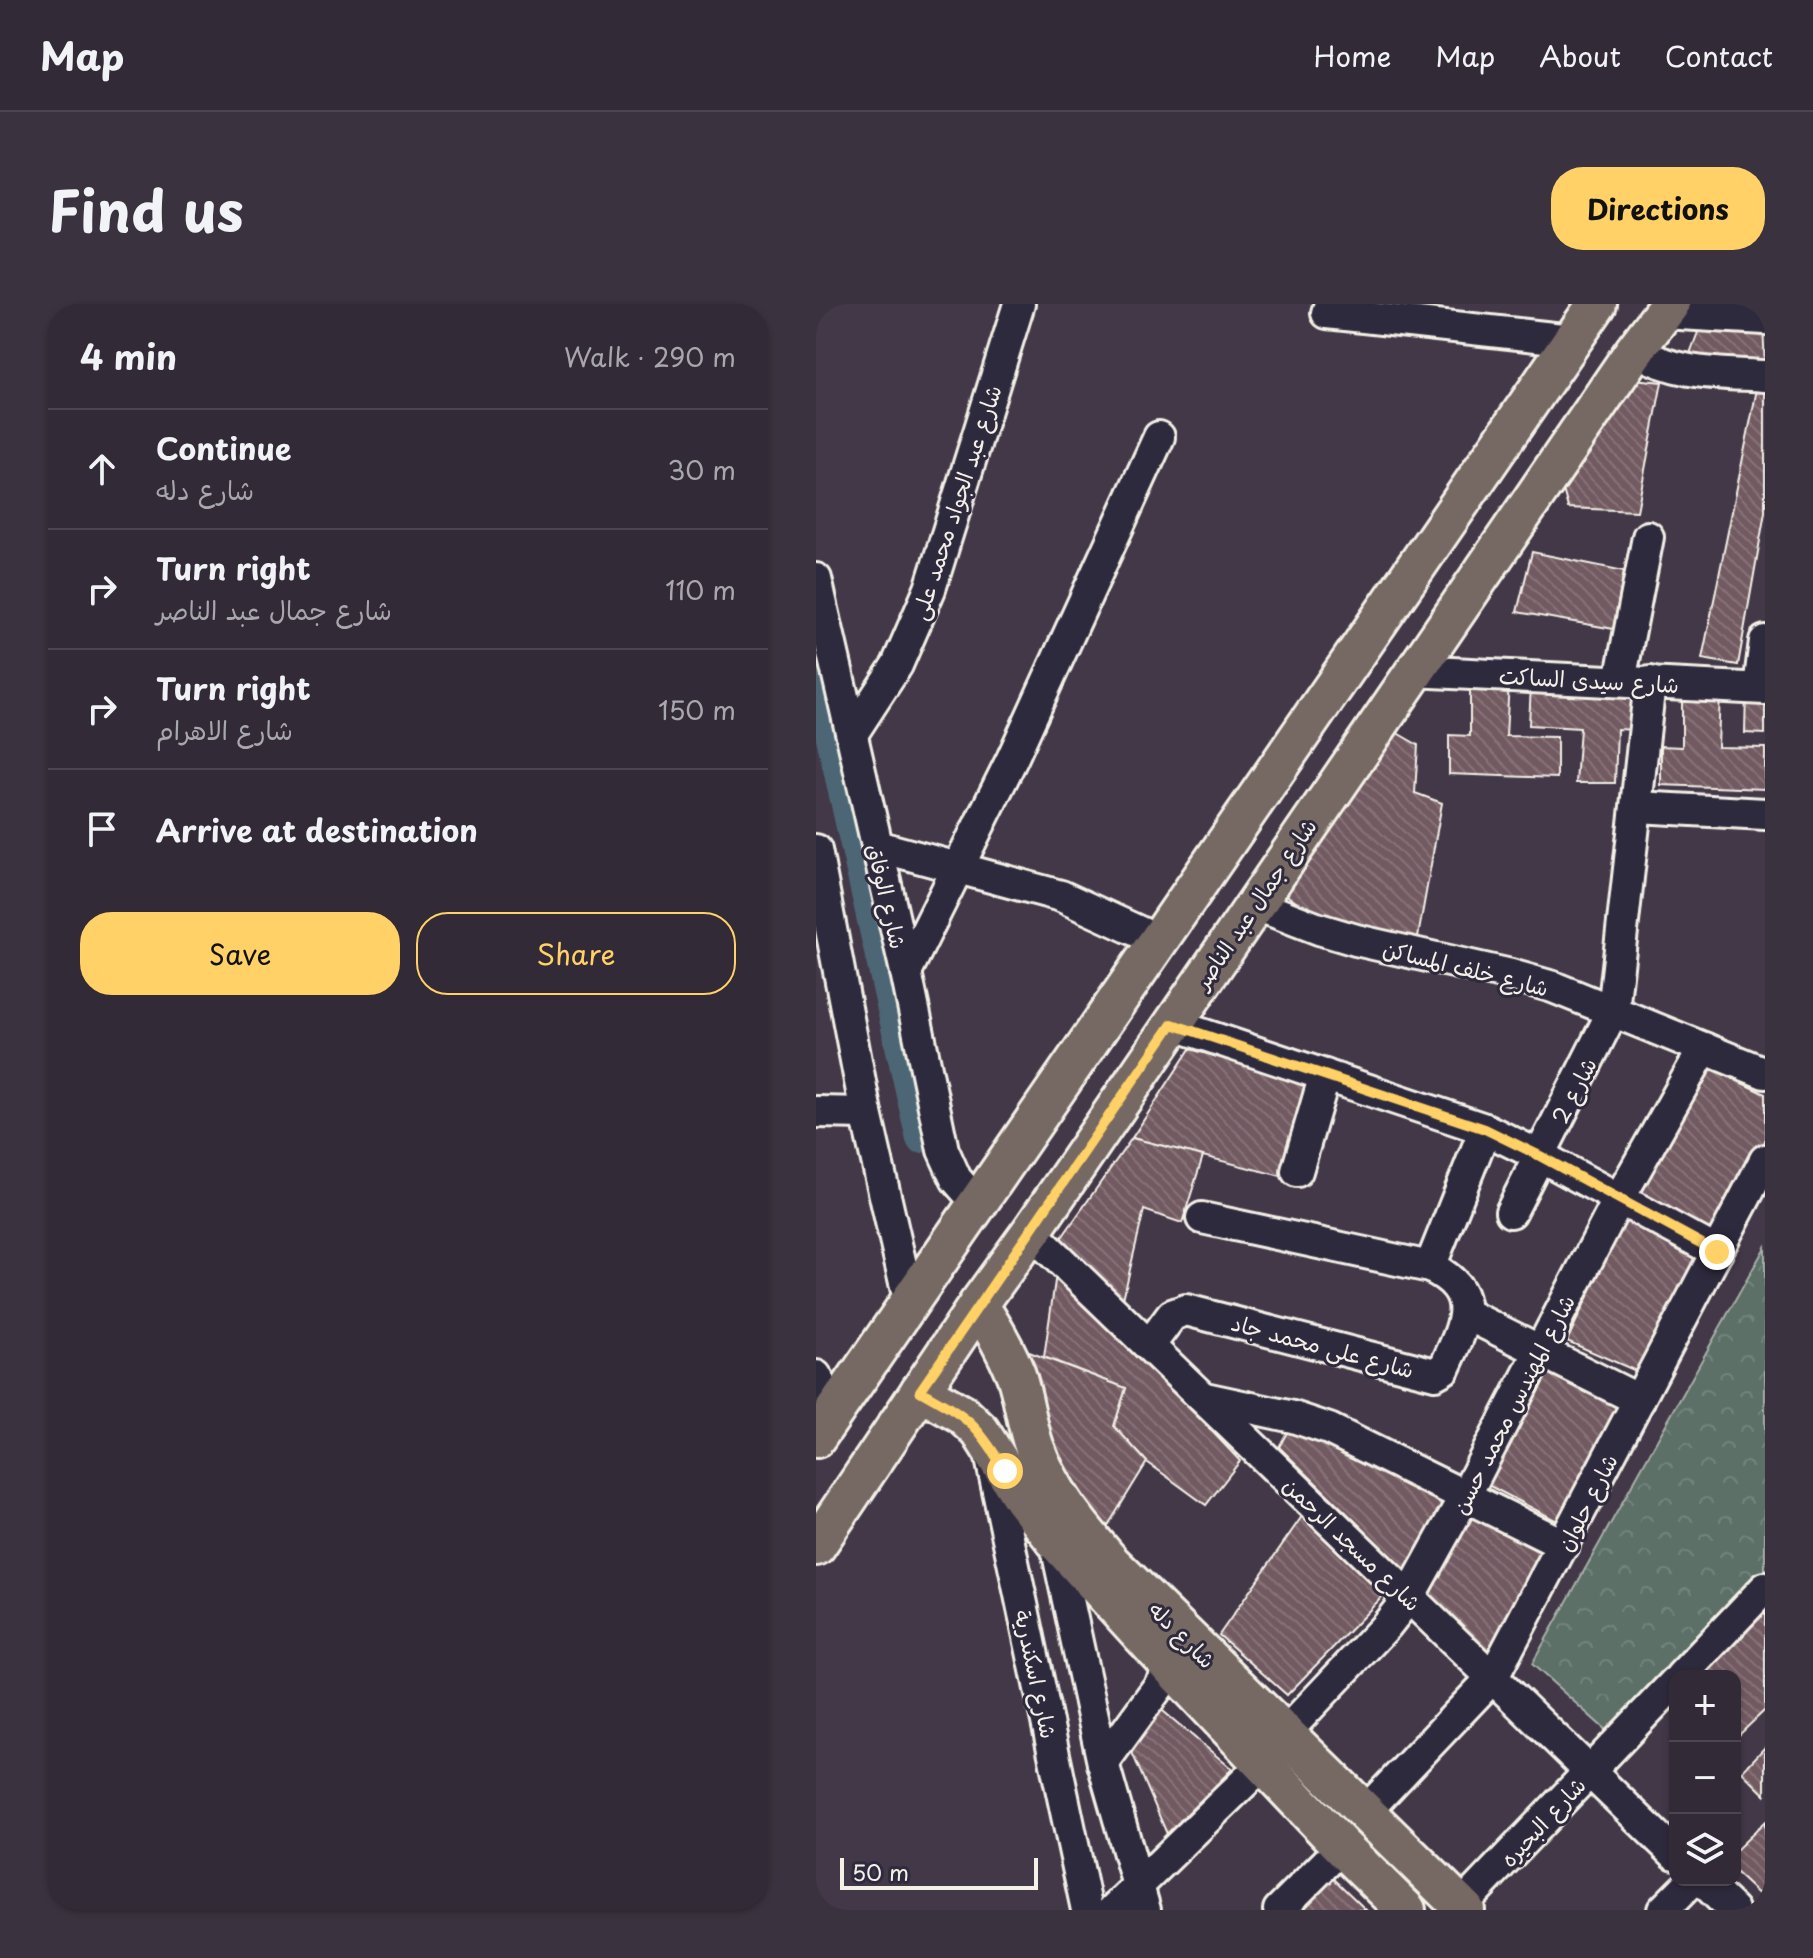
<!DOCTYPE html>
<html lang="en">
<head>
<meta charset="utf-8">
<style>
	:root { --surface:#322a36; --page:#3a323e; --text:#f1f3f6; --muted:#a8a7ad; --line:#4d4651; --accent:#ffd166 }
	body { margin:0; font-family:"Playpen Sans","Playpen Sans Arabic",sans-serif; background:var(--page); color:var(--text) }
	.controls { position:absolute; right:24px; bottom:24px; display:grid; overflow:hidden; border-radius:16px; box-shadow:0 2px 6px #0004 }
	.controls button { width:72px; height:72px; display:grid; place-items:center; padding:0; border:0; border-bottom:2px solid var(--line); background:var(--surface); color:var(--text); font:40px sans-serif }
	.scale { position:absolute; left:24px; bottom:20px; width:198px; box-sizing:border-box; padding-left:8px; border:4px solid #f4f1e8; border-top:0; font-size:22px; line-height:28px; white-space:nowrap; color:#f4f1e8; -webkit-text-stroke:6px #2f2a3d; paint-order:stroke }
	.stop { position:absolute; width:24px; height:24px; margin:-18px; border:6px solid #ffd166; border-radius:50%; background:#fff }
	.stop.end { background:#ffd166; border-color:#fff; box-shadow:0 2px 8px #0008 }
	.list { margin:0; padding:0; list-style:none }
	h2 { display:flex; justify-content:space-between; align-items:center; height:104px; margin:0; padding:0 32px; font-size:34px }
	h2 small { font-size:26px; font-weight:400; color:var(--muted) }
	.list li { display:grid; grid-template-columns:52px 1fr auto; gap:24px; align-items:center; box-sizing:border-box; height:120px; padding:0 32px; border-top:2px solid var(--line) }
	.list b { display:block; font-size:30px; white-space:nowrap }
	.list p { margin:0; font-size:26px; white-space:nowrap; color:var(--muted) }
	.list em { font-size:26px; font-style:normal; color:var(--muted) }
	.actions { display:flex; gap:16px; padding:24px 32px }
	.actions a { flex:1; padding:18px 0; border:2px solid var(--accent); border-radius:32px; text-align:center; font-size:28px; color:var(--accent) }
	.actions .main { background:var(--accent); color:#111 }
	.icon { flex:none; width:44px; height:44px; fill:none; stroke:currentColor; stroke-width:2; stroke-linecap:round; stroke-linejoin:round }
	.map { position:relative; flex:none; width:949px; height:1606px; overflow:hidden; border-radius:32px }
	header { display:flex; align-items:center; gap:48px; box-sizing:border-box; height:112px; padding:0 40px; background:var(--surface); border-bottom:2px solid var(--line) }
	header strong { font-size:38px }
	nav { display:flex; gap:44px; margin-inline-start:auto; font-size:28px }
	.intro { display:flex; align-items:center; justify-content:space-between; box-sizing:border-box; height:192px; padding:0 48px }
	h1 { margin:0; font-size:56px }
	.button { padding:20px 36px; border-radius:32px; background:var(--accent); color:#111; font-size:28px; font-weight:700 }
	main { display:flex; gap:48px; padding:0 48px }
	aside { flex:1; background:var(--surface); border-radius:32px; box-shadow:0 2px 6px #0004 }
	.map>svg:first-child { display:block }
	.park { fill:url(#park-crowns); stroke:#a8b0a8; stroke-width:2 }
	.lines { fill:none; stroke-linecap:round; stroke-linejoin:round }
	.canal { stroke:#4d6674; stroke-width:28 }
	.building { fill:url(#building-back-hatch); stroke:#f4f1e8; stroke-width:2 }
	.minor-casing { stroke:#f4f1e8; stroke-width:36 }
	.major-casing { stroke:#f4f1e8; stroke-width:44 }
	.minor { stroke:#2f2a3d; stroke-width:30 }
	.major { stroke:#766964; stroke-width:38 }
	.route { stroke:#ffd166; stroke-width:10 }
	.labels { text-anchor:middle; dominant-baseline:central; stroke-width:6; stroke-linejoin:round; paint-order:stroke }
	.street-label { font-size:22px; fill:#f4f1e8; stroke:#2f2a3d }
</style>
</head>
<body>
<header>
<strong>Map</strong>
<nav><a>Home</a><a>Map</a><a>About</a><a>Contact</a></nav>
</header>
<div class="intro"><h1>Find us</h1><a class="button">Directions</a></div>
<main>
<aside>
<h2>4 min<small>Walk · 290 m</small></h2>
<ul class="list">
<li><svg class="icon" aria-label="ahead" viewBox="0 0 24 24"><path d="M12 20V5M6 11l6-6 6 6"/></svg><div><b>Continue</b><p>شارع دله</p></div><em>30 m</em></li>
<li><svg class="icon" aria-label="right" viewBox="0 0 24 24"><path d="M7 20v-9h11M14 6l5 5-5 5"/></svg><div><b>Turn right</b><p>شارع جمال عبد الناصر</p></div><em>110 m</em></li>
<li><svg class="icon" aria-label="right" viewBox="0 0 24 24"><path d="M7 20v-9h11M14 6l5 5-5 5"/></svg><div><b>Turn right</b><p>شارع الاهرام</p></div><em>150 m</em></li>
<li><svg class="icon" aria-label="arrive" viewBox="0 0 24 24"><path d="M6 21V4h12l-3 4 3 4H6"/></svg><div><b>Arrive at destination</b></div></li>
</ul>
<div class="actions"><a class="main">Save</a><a>Share</a></div>
</aside>
<div class="map">
<svg width="949" height="1606" viewBox="0 0 949 1606">
	<defs>
		<pattern id="park-crowns" width="20" height="18" patternUnits="userSpaceOnUse" patternTransform="scale(2)"><rect width="20" height="18" fill="#5b6f68"/><path d="M2 6a3 3 0 1 1 6 0M12 15a3 3 0 1 1 6 0" fill="none" stroke="#73847e"/></pattern>
		<pattern id="building-back-hatch" width="6" height="6" patternUnits="userSpaceOnUse" patternTransform="scale(2)"><rect width="6" height="6" fill="#725a62"/><path d="M-1 5l2 2M0 0l6 6M5-1l2 2" fill="none" stroke="#877278"/></pattern>
	</defs>
	<rect width="100%" height="100%" fill="#433848"/>
	<filter id="ink" filterUnits="userSpaceOnUse"><feTurbulence type="fractalNoise" baseFrequency=".0125" numOctaves="2"/><feDisplacementMap in="SourceGraphic" scale="16" xChannelSelector="R" yChannelSelector="G"/><feConvolveMatrix kernelMatrix="1 2 1 2 8 2 1 2 1" color-interpolation-filters="sRGB"/></filter>
	<g filter="url(#ink)">
		<path class="park" d="M949 943V1270L792 1428 716 1360Z"/>
		<g class="lines">
			<path class="canal" d="M0 371 104 835"/>
		</g>
		<g class="building">
			<path d="M887 15 947 20 949 64 870 60Z"/>
			<path d="M817 75 846 78 821 207 752 204 745 178Z"/>
			<path d="M942 80 949 81V208L922 361 886 355Z"/>
			<path d="M716 248 808 267 798 325 701 308Z"/>
			<path d="M654 377H693L690 432 741 433V474L633 470V431L654 432Z"/>
			<path d="M715 380 822 387 821 426 801 425 799 479H760L764 424 713 421Z"/>
			<path d="M904 387 902 443 949 444V485L845 481V442L866 443V388Z"/>
			<path d="M930 388 949 389V430L929 429Z"/>
			<path d="M576 426 602 441 599 489 626 499 602 633 501 614 468 589Z"/>
			<path d="M374 745 498 781 469 873 316 834Z"/>
			<path d="M890 762 949 790V837L897 933 822 890Z"/>
			<path d="M316 834 387 852 366 919 328 906 307 995 244 936Z"/>
			<path d="M809 913 883 954 820 1067 751 1037Z"/>
			<path d="M241 963 424 1157 390 1201 331 1158 298 1122 310 1084 228 1053Z"/>
			<path d="M205 1045 310 1084 298 1122 331 1158 288 1228 238 1170Z"/>
			<path d="M732 1062 810 1107 747 1220 668 1179Z"/>
			<path d="M476 1119 629 1195 590 1267 463 1143Z"/>
			<path d="M651 1204 732 1249 673 1358 602 1291Z"/>
			<path d="M489 1208 569 1290 471 1391 403 1331Z"/>
			<path d="M949 1293V1406L919 1435V1372H866Z"/>
			<path d="M341 1402 416 1465 351 1530 312 1439Z"/>
			<path d="M949 1443V1491L926 1468Z"/>
			<path d="M949 1518V1596L919 1568V1547Z"/>
			<path d="M515 1572 550 1606H481Z"/>
		</g>
		<g class="lines">
			<g class="minor-casing">
				<g id="minor">
					<path d="M514 0 511 9 756 36"/>
					<path d="M847 9 949 15"/>
					<path d="M819 46C860 71 903 69 949 72"/>
					<path d="M0 275 90 668 127 846 140 875 162 900"/>
					<path d="M597 367 949 385"/>
					<path d="M804 377 832 233"/>
					<path d="M943 384 949 337"/>
					<path d="M36 430 81 361 114 285 203 0"/>
					<path d="M821 503 949 510"/>
					<path d="M61 542 245 592 343 637"/>
					<path d="M0 546 50 809 93 996"/>
					<path d="M438 600 503 625 540 636 695 671 737 683 949 769"/>
					<path d="M90 668 196 455 343 133"/>
					<path d="M356 720 669 825 724 852 901 948"/>
					<path d="M0 808 50 809"/>
					<path d="M481 867 509 771"/>
					<path d="M695 908 797 707 834 378"/>
					<path d="M215 928 859 1550"/>
					<path d="M614 963 669 825"/>
					<path d="M650 1010 823 1096"/>
					<path d="M333 1042 356 1011 370 1006 619 1070 628 1065C647 1023 668 989 614 963L386 914"/>
					<path d="M0 1072 19 1107"/>
					<path d="M389 1094 477 1113 513 1125 748 1241"/>
					<path d="M175 1154 271 1606"/>
					<path d="M239 1236 287 1459 329 1606"/>
					<path d="M865 1372 949 1284"/>
					<path d="M468 1430 570 1322 593 1293 649 1192 803 895 888 744"/>
					<path d="M287 1459 356 1364"/>
					<path d="M548 1509 677 1373 949 856"/>
					<path d="M886 1576 917 1606"/>
					<path d="M645 1602 859 1378"/>
					<path d="M297 1606 447 1460"/>
					<path d="M463 1606 526 1543"/>
					<path d="M847 1606 877 1576"/>
				</g>
			</g>
			<g class="major-casing">
				<g id="major">
					<path d="M162 1001C177 1023 190 1046 200 1071 208 1094 210 1119 218 1142 234 1188 264 1223 295 1259L649 1606"/>
					<path d="M104 1087 147 1111 164 1127 206 1194 239 1236 356 1364 526 1543 590 1606"/>
					<path d="M0 1134 781 0"/>
					<path d="M0 1242 162 1001 215 928 819 46 854 0"/>
				</g>
			</g>
			<use href="#minor" class="minor"/>
			<use href="#major" class="major"/>
		</g>
	</g>
	<g class="lines" filter="url(#ink)">
		<path class="route" d="M189 1167C161 1119 152 1114 104 1087L356 720 669 825 724 852 901 948"/>
	</g>
	<g class="labels">
		<g class="street-label">
			<text transform="translate(139 198) rotate(-72)">شارع عبد الجواد محمد على</text>
			<text transform="translate(773 375) rotate(3)">شارع سيدى الساكت</text>
			<text transform="translate(72 592) rotate(77)">شارع الوفاق</text>
			<text transform="translate(438 599) rotate(-56)">شارع جمال عبد الناصر</text>
			<text transform="translate(650 663) rotate(14)">شارع خلف المساكن</text>
			<text transform="translate(757 786) rotate(-63)">شارع 2</text>
			<text transform="translate(507 1041) rotate(15)">شارع على محمد جاد</text>
			<text transform="translate(696 1100) rotate(-63)">شارع المهندس محمد حسن</text>
			<text transform="translate(770 1198) rotate(-63)">شارع حلوان</text>
			<text transform="translate(537 1239) rotate(44)">شارع مسجد الرحمن</text>
			<text transform="translate(367 1330) rotate(45)">شارع دله</text>
			<text transform="translate(221 1370) rotate(78)">شارع اسكندرية</text>
			<text transform="translate(726 1517) rotate(-47)">شارع البحيره</text>
		</g>
	</g>
</svg>
<div class="controls">
<button>+</button>
<button>−</button>
<button><svg class="icon" aria-label="layers" viewBox="0 0 24 24"><path d="M12 4l9 5-9 5-9-5zM3 14l9 5 9-5"/></svg></button>
</div>
<div class="scale">50 m</div>
<div class="stop" style="left:189px;top:1167px"></div>
<div class="stop end" style="left:901px;top:948px"></div>
</div>
</main>
</body>
</html>
